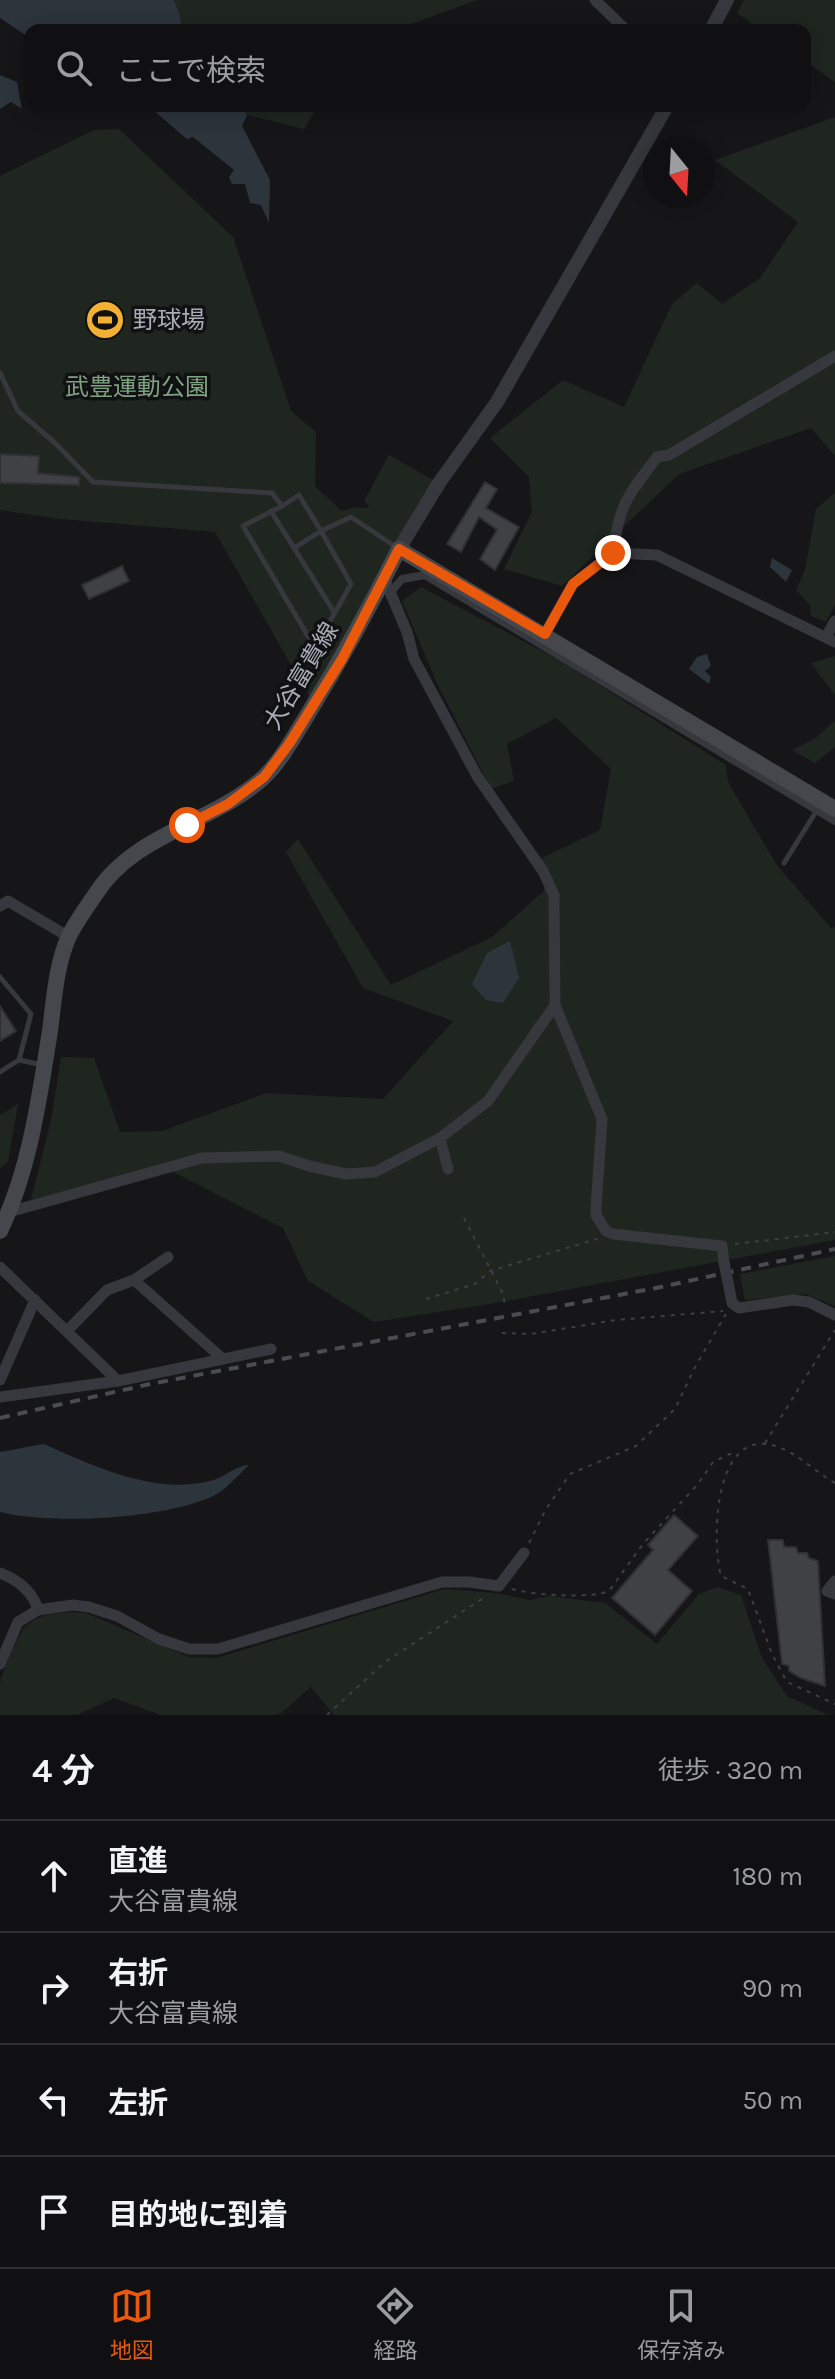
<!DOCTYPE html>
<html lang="ja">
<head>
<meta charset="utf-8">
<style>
	:root { --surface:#101012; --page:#19191b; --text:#f1f3f6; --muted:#9c9d9f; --line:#303032; --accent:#ea580c }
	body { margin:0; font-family:Karla,"Noto Sans JP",sans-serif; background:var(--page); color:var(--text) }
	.compass { position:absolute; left:643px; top:136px; width:72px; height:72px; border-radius:50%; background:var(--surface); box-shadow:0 4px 20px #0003; rotate:162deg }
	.stop { position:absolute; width:24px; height:24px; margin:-18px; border:6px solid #ea580c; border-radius:50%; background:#fff }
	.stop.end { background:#ea580c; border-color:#fff; box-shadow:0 2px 8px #0008 }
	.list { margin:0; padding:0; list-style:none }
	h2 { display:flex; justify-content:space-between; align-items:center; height:104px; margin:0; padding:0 32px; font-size:34px }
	h2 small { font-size:26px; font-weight:400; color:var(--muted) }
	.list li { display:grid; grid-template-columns:52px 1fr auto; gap:24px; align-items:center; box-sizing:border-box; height:112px; padding:0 32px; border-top:2px solid var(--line) }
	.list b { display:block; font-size:30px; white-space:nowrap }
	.list p { margin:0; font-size:26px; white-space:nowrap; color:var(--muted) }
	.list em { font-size:26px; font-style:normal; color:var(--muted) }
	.icon { flex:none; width:44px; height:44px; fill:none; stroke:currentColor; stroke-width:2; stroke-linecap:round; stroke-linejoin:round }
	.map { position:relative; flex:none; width:835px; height:1715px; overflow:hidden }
	.search { position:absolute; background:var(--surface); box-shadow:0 4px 20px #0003; left:24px; right:24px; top:24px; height:88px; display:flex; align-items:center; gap:20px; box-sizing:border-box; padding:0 28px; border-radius:16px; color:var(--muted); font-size:30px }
	.sheet { height:552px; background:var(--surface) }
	nav { display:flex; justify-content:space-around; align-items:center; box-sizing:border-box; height:112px; border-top:2px solid var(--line); background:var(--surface); font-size:22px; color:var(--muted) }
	nav a { display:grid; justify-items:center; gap:4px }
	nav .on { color:var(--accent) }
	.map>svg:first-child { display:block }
	.green { fill:#1e261f }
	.water { fill:#2c353c }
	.building { fill:#404145; stroke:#303034; stroke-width:2 }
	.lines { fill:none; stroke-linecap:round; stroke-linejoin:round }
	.path { stroke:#3d3f44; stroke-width:2; stroke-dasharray:4 6; stroke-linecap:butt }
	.service { stroke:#37383d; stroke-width:5 }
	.pedestrian { stroke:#37383d; stroke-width:8 }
	.minor { stroke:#37383d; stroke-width:11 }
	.tertiary { stroke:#37383d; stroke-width:14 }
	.secondary { stroke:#45474d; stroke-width:16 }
	.rail { stroke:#4a4c52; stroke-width:4; stroke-dasharray:10 8; stroke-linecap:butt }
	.minor-bridge { stroke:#37383d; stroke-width:11 }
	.route { stroke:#ea580c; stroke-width:10 }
	.labels { text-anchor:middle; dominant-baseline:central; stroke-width:7; stroke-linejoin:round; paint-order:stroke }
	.poi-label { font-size:24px; fill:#a8adb8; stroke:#111113; text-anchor:start }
	.park-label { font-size:24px; fill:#7fa381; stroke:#111113 }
	.street-label { font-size:24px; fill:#a8adb8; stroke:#111113 }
</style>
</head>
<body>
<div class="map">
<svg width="835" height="1715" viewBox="0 0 835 1715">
	<rect width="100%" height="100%" fill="#161618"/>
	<g class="green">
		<path d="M174 0H477L414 23 403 30H182L180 15Z"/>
		<path d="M744 0H835V82L805 61V30H761L737 13Z"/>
		<path d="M240 106H318L304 129 247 115Z"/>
		<path d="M835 117V456L811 428 679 474 562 586 504 569 532 512 529 477 490 438 563 380 624 407 672 304 697 283 722 304 760 278 798 222 715 160Z"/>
		<path d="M119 129 233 237 291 411 316 432 315 486 342 511 356 507 370 508 364 501 389 455 439 483 314 705 215 532 61 519 0 510V176L94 130Z"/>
		<path d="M835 493V605L826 622 811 616 810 605 796 590 805 570 816 509Z"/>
		<path d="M421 587 561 661 726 765 728 782 776 864 831 928 835 927V1240L490 1304 374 1322 308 1281 283 1228 161 1166 31 1200 51 1120 61 1057 94 1058 120 1132 162 1131 266 1093 383 1099 453 1021 363 988 286 852 298 839 391 985 492 937 544 891 542 858 600 830 611 769 556 718 507 744 514 781 491 789 437 683 402 601Z"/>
		<path d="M835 656V695L811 663Z"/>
		<path d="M835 721V747L815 763 792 750 814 739Z"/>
		<path d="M18 1104 8 1162 0 1168V1115Z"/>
		<path d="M835 1256V1306L806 1294 745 1300 740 1274Z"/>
		<path d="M718 1587 741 1595 762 1658 787 1696 828 1715H334L311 1687 280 1714 274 1715H161L114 1698 77 1715H0C0 1705 0 1693 0 1683 2 1672 19 1633 26 1626 41 1612 67 1611 86 1613L189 1657 216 1658 444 1589 496 1593 530 1600 550 1596 605 1603 657 1644 699 1594Z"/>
	</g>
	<g class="water">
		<path d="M0 0H174L180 15 182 30H30V38L0 18Z"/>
		<path d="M0 75 17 82 22 109 11 102 0 109Z"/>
		<path d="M144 106H240L247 115 242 126 270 180 269 223 261 205 250 203 245 184H232L229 177 234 170 193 137 187 139 153 110Z"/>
		<path d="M772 558 792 570 786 582 770 567Z"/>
		<path d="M707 654 711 666 705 671 711 677 709 684 689 669 697 657Z"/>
		<path d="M510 941 519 978 503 1003 486 1000 472 984 487 953Z"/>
		<path d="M44 1444C94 1466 153 1495 210 1481 224 1478 234 1466 249 1465 238 1475 225 1491 211 1497 162 1519 51 1525 0 1512V1452Z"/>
	</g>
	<g class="building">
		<path d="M0 454 39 456 38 473 79 477V485L0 483Z"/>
		<path d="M485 482 497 489 486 508 519 527 495 570 480 559 497 530 479 517 461 552 447 544Z"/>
		<path d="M122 566 129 581 89 599 82 585Z"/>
		<path d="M0 1006 16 1031 0 1041Z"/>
		<path d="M674 1515 698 1536 668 1570 692 1591 655 1635 612 1598 653 1550 648 1545Z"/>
		<path d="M768 1540H783L784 1547H796L798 1553H807L809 1558 818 1561 825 1686 801 1678 789 1671V1666L782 1664Z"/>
	</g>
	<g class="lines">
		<g class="path">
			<path d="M464 1218 502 1292 506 1308"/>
			<path d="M735 1244 835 1232"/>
			<path d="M426 1299 475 1284 490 1271 597 1239"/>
			<path d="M502 1333 531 1334 616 1320 723 1311"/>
			<path d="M765 1443 835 1330"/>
			<path d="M835 1483C813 1471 791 1446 765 1444 713 1439 712 1544 721 1576L748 1589 772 1654 787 1682 835 1704"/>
			<path d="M529 1543 546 1509 570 1474 636 1446 675 1409 695 1367 726 1314"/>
			<path d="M512 1589C533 1595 590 1599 609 1591L643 1544 698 1484 713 1462 730 1454H736"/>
			<path d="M327 1715 385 1662 485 1597"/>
		</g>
		<g class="service">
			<path d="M0 373 18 411 55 443 93 482 272 493 282 506 299 495 321 531 351 517 396 547"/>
			<path d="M282 506 243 526 315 648 351 584 321 531 294 548"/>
			<path d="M271 511 334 612"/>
			<path d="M784 863 817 810"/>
			<path d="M0 977 31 1014 19 1060"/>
			<path d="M0 1072 19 1060 43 1065"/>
		</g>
		<path class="pedestrian" d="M390 593 402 579 425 575 835 821"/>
		<g class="minor">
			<path d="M595 0 626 30"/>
			<path d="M613 553C619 504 628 495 657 457L669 455 835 356"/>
			<path d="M384 578 407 632 414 659 477 776 543 871 554 895 555 1005 602 1119 596 1208V1215L606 1231 613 1234 722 1246 724 1263"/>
			<path d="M545 634 573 584 613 553 657 555 835 642"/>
			<path d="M826 637 835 621"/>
			<path d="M0 906 8 901 69 937"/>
			<path d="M440 1138 448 1169"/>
			<path d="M9 1212 202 1158 279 1156 309 1166 346 1174 375 1172 440 1138 488 1101 555 1005"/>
			<path d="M0 1267 118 1381"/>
			<path d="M134 1280 223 1359"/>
			<path d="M728 1282 732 1303 739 1308 793 1300 809 1302 835 1315"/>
			<path d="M67 1331 107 1290 134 1280 168 1257"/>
			<path d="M0 1380 35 1300"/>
			<path d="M0 1397 118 1381 271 1349"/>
			<path d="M0 1573C18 1580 33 1592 38 1610"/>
			<path d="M835 1581 827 1591 835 1594"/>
			<path d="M0 1664 18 1622 38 1610 73 1605 89 1607 117 1616 159 1639 189 1649H218L442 1582H469L499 1586 524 1553"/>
		</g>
		<g class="tertiary">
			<path d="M711 30 727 0"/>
			<path d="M399 549 439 483 497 402 667 106"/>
		</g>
		<path class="secondary" d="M0 1231C30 1169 39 1099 50 1031 54 1000 56 965 69 936 76 922 86 908 95 895 133 834 211 824 263 778 281 761 295 735 308 714 341 660 371 605 399 549L835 809"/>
		<path class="rail" d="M0 1418 150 1384 661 1287 835 1249"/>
		<path class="minor-bridge" d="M724 1263 728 1282"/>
	</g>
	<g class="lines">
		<path class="route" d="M187 825 228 804 264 777 289 744 342 659 399 549 545 634 573 584 613 553"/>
	</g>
	<defs>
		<g id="stadium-disc" transform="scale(2)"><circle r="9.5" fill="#f2b134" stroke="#111113"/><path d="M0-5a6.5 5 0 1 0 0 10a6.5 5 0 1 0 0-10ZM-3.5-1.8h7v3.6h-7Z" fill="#111"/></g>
	</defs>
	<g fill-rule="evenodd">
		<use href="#stadium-disc" x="105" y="320"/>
	</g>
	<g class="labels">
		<g class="poi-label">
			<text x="133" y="320">野球場</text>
		</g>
		<g class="park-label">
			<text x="137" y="387">武豊運動公園</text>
		</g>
		<g class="street-label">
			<text transform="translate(301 676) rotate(-59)">大谷富貴線</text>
		</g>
	</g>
</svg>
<svg class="compass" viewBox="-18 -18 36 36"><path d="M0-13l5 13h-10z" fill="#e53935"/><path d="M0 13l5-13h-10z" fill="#9c9d9f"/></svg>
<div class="stop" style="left:187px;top:825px"></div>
<div class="stop end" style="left:613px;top:553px"></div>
<div class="search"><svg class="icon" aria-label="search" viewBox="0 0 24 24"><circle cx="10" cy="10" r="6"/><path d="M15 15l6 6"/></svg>ここで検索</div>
</div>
<section class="sheet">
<h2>4 分<small>徒歩 · 320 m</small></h2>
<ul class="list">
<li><svg class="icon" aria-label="ahead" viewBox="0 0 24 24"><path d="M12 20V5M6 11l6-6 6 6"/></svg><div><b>直進</b><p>大谷富貴線</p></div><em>180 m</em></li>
<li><svg class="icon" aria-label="right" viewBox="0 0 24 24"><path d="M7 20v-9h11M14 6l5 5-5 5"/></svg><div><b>右折</b><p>大谷富貴線</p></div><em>90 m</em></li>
<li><svg class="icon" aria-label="left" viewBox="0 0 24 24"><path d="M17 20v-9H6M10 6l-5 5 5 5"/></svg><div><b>左折</b></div><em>50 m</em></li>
<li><svg class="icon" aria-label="arrive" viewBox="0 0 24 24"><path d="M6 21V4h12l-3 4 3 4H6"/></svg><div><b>目的地に到着</b></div></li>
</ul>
</section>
<nav>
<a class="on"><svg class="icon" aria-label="map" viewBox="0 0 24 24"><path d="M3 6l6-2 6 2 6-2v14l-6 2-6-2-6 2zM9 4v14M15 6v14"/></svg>地図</a>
<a><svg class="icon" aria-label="directions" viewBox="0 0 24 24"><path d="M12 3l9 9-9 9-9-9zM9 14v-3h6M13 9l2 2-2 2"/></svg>経路</a>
<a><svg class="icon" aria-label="saved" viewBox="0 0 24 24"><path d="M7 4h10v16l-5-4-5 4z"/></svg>保存済み</a>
</nav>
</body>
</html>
